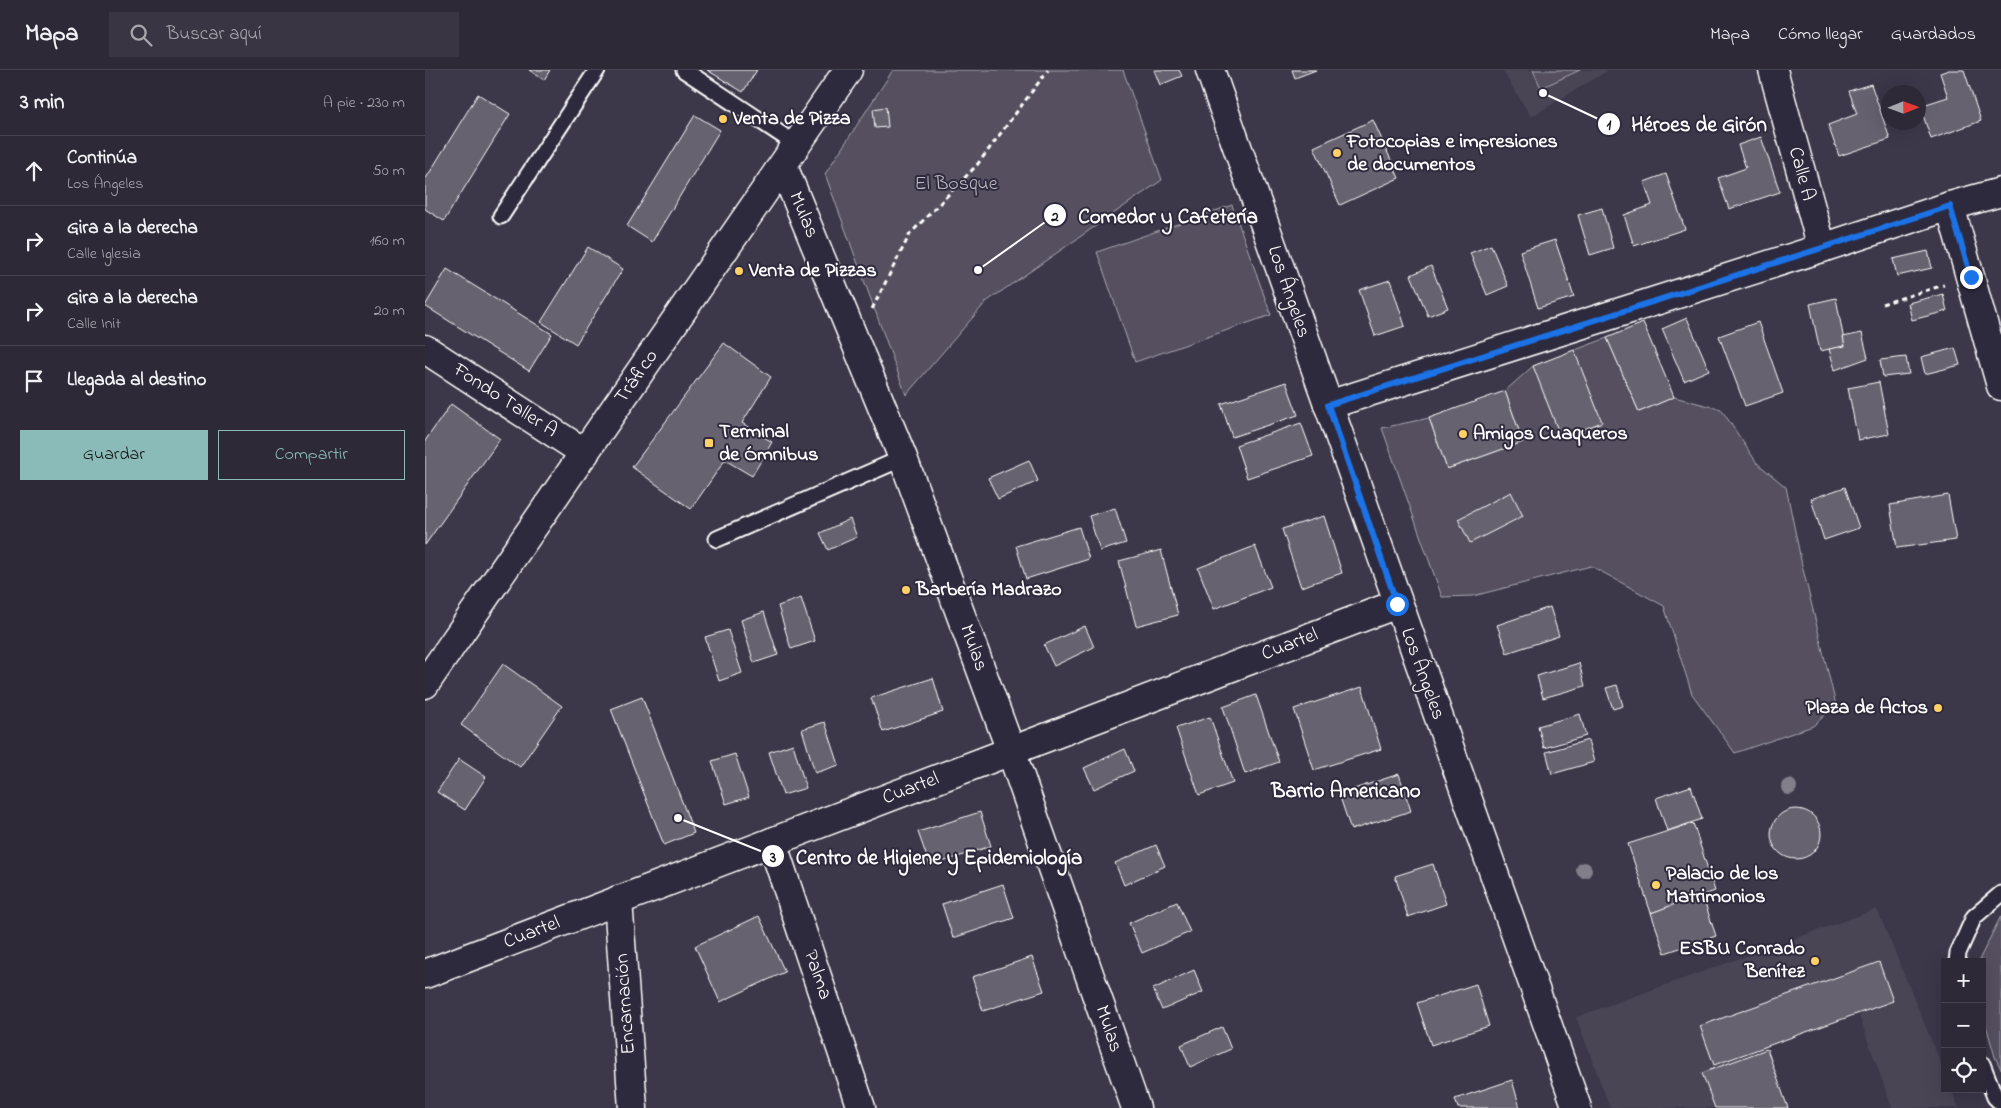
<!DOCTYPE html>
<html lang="es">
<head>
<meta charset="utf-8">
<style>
	:root { --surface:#2d2937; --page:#393542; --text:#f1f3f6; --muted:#a7a6ad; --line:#484552; --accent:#8bbbb9 }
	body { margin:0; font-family:"Indie Flower",sans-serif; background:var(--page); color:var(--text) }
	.controls { position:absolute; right:15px; bottom:15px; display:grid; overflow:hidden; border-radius:0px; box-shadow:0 5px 20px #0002 }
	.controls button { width:45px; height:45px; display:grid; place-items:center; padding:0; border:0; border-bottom:1px solid var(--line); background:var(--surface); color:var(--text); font:25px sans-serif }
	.compass { position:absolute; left:1456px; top:15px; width:45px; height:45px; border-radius:50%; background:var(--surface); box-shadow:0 5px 20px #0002; rotate:89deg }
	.stop { position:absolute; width:15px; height:15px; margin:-11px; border:4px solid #1a73e8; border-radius:50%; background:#fff }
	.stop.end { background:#1a73e8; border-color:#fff; box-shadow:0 1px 5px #0008 }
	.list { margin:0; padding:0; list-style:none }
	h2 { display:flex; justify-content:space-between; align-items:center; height:65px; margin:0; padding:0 20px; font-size:21px }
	h2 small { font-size:16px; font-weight:400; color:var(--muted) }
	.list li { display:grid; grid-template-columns:32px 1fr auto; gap:15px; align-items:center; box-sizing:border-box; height:70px; padding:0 20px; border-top:1px solid var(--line) }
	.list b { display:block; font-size:19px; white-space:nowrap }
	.list p { margin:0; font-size:16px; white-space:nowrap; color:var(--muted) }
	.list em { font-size:16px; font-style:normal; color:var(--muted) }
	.actions { display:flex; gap:10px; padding:15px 20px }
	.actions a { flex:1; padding:11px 0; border:1px solid var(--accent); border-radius:0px; text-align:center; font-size:18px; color:var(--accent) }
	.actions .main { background:var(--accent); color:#111 }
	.icon { flex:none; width:28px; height:28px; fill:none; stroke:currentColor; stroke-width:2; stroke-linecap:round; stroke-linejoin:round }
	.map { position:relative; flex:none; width:1576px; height:1038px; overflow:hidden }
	header { display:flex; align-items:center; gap:30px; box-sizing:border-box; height:70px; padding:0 25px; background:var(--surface); border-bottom:1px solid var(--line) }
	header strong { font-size:24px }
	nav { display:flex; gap:28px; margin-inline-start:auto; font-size:18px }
	.search { width:350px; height:45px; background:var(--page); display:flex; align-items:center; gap:12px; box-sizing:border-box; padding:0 18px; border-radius:0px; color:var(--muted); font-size:19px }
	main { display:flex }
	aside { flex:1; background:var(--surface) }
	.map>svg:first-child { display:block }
	.built { fill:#494455 }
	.green { fill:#555060; stroke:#aaa8b0 }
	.building { fill:#666270; stroke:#fff }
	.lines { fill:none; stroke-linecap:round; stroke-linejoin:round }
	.service-casing { stroke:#fff; stroke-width:19 }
	.minor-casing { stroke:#fff; stroke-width:31 }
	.tertiary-casing { stroke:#fff; stroke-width:31 }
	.secondary-casing { stroke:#fff; stroke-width:31 }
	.path { stroke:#fff; stroke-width:3; stroke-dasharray:5 4; stroke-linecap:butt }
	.service { stroke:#2f2a3d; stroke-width:15 }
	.minor { stroke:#2f2a3d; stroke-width:28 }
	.tertiary { stroke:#2f2a3d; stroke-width:28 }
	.secondary { stroke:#2f2a3d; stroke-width:28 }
	.tree { fill:#827e8a }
	.route { stroke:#1a73e8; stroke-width:6 }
	.poi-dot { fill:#ffd166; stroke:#2f2a3d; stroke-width:2 }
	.labels { text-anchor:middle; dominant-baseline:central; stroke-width:4; stroke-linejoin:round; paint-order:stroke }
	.poi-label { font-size:20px; font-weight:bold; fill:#fff; stroke:#2f2a3d; text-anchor:start }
	.street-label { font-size:20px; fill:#fff; stroke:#2f2a3d }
	.park-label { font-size:20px; fill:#bbb9bf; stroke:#2f2a3d }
	.neighbourhood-label { font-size:21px; font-weight:bold; fill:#fff; stroke:#2f2a3d }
	.leader { fill:none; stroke:#fff; stroke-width:2 }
	.callout-dot { fill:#fff; stroke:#2f2a3d; stroke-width:2 }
	.mark-label { font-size:15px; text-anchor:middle; font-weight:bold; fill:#111 }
	.callout-label { font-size:21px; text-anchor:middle; font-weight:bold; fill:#fff; stroke:#2f2a3d; stroke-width:4; stroke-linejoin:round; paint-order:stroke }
</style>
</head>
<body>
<header>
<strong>Mapa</strong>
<div class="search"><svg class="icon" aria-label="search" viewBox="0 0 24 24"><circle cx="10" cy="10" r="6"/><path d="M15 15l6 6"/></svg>Buscar aquí</div>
<nav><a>Mapa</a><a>Cómo llegar</a><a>Guardados</a></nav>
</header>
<main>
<aside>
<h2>3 min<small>A pie · 230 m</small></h2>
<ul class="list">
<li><svg class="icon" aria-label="ahead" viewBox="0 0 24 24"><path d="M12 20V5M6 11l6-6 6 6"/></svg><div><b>Continúa</b><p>Los Ángeles</p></div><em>50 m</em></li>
<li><svg class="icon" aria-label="right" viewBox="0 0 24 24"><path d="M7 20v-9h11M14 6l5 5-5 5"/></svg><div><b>Gira a la derecha</b><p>Calle Iglesia</p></div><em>160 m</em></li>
<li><svg class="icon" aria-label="right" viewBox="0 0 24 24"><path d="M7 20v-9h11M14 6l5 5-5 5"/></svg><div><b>Gira a la derecha</b><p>Calle Init</p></div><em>20 m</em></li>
<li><svg class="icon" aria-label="arrive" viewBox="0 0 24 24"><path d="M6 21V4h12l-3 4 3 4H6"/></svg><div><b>Llegada al destino</b></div></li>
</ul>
<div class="actions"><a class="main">Guardar</a><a>Compartir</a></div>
</aside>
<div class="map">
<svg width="1576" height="1038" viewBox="0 0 1576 1038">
	<rect width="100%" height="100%" fill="#3c3749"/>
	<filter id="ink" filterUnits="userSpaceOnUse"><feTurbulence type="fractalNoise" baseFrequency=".02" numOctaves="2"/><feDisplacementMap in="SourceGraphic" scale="10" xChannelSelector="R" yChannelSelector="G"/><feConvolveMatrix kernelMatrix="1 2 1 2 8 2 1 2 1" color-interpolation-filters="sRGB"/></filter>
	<g filter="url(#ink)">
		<g class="built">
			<path d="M1077 0H1184L1106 47Z"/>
			<path d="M1452 839 1520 1003V1019H1526L1534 1038H1467L1433 943 1341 976 1363 1038H1185L1151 947Z"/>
		</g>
		<g class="green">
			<path d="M468 0H698L737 110 561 232 481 325 400 104Z"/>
			<path d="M1108 0H1155L1116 18Z"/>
			<path d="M807 135 846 245 710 292 672 182Z"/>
			<path d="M1182 268 1214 342 1249 327 1296 339 1332 393 1361 417 1377 495 1411 635 1388 656 1310 683 1267 624 1239 536 1166 496 1048 526 1017 527 957 358 1004 348 1022 399 1098 372 1080 321 1108 296Z"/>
			<path d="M1576 846V999L1570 987 1557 941V892H1555V888Z"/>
		</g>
		<g class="building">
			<path d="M104 0H125L119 10Z"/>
			<path d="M282 0H332L318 22Z"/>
			<path d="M729 0H754L757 6 735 15Z"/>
			<path d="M867 0H891L870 8Z"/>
			<path d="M1524 0H1539L1556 51 1506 69 1495 36 1523 27 1515 3Z"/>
			<path d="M1446 14 1465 69 1414 86 1403 55 1432 44 1424 21Z"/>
			<path d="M53 24 85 44 19 151 0 139V110Z"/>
			<path d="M461 37 463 57 450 58 448 39Z"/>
			<path d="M270 45 295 60 227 172 202 156Z"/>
			<path d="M948 50 974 108 915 135 889 77Z"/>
			<path d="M1336 67 1355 122 1304 139 1293 108 1321 98 1313 75Z"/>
			<path d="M1241 104 1260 159 1209 176 1199 145 1227 135 1219 112Z"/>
			<path d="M1177 138 1188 178 1165 185 1153 145Z"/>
			<path d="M1130 170 1149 227 1113 238 1095 181Z"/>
			<path d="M1066 175 1083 216 1062 225 1045 183Z"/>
			<path d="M163 177 198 199 151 274 116 252Z"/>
			<path d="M1503 181 1507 198 1472 206 1468 189Z"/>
			<path d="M1006 196 1023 238 1003 246 986 205Z"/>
			<path d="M22 199 127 264 104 301 0 236Z"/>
			<path d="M965 210 980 256 950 266 934 220Z"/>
			<path d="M1518 224 1522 241 1487 250 1483 233Z"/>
			<path d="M1411 228 1420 276 1395 281 1385 234Z"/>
			<path d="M1262 248 1284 300 1259 311 1237 259Z"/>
			<path d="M1333 252 1358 323 1320 336 1294 266Z"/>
			<path d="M1218 253 1249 327 1214 342 1182 268Z"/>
			<path d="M1437 263 1443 288 1410 300 1404 279 1420 276 1418 267Z"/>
			<path d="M299 273 346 307 317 353 347 372 327 406 300 390 266 439 207 397Z"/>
			<path d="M1530 278 1535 295 1500 304 1496 287Z"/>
			<path d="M1149 280 1177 352 1136 368 1108 296Z"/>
			<path d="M1481 287 1484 304 1458 307 1455 290Z"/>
			<path d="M861 312 873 345 807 367 796 334Z"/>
			<path d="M1454 312 1464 364 1433 370 1423 318Z"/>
			<path d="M1080 321 1098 372 1022 399 1004 348Z"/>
			<path d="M26 334 75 369 0 475V371Z"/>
			<path d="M876 353 888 386 822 408 811 375Z"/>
			<path d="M604 390 613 411 573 429 563 408Z"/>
			<path d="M1420 417 1434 458 1399 470 1386 429Z"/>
			<path d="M1086 422 1098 446 1045 473 1033 449Z"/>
			<path d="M1523 425 1531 470 1472 478 1465 435Z"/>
			<path d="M690 438 701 473 675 481 664 446Z"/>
			<path d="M899 446 917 503 876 517 857 459Z"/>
			<path d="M425 449 432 467 403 480 395 463Z"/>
			<path d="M654 457 664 489 601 509 591 476Z"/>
			<path d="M830 476 846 517 789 539 773 498Z"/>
			<path d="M736 480 753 545 711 556 694 491Z"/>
			<path d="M376 528 390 571 366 579 353 536Z"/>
			<path d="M1125 537 1134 566 1082 583 1072 555Z"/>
			<path d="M339 542 353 585 329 593 316 550Z"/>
			<path d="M660 556 669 577 629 596 619 575Z"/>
			<path d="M303 560 317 603 294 611 280 567Z"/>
			<path d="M1154 593 1160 616 1118 628 1112 606Z"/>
			<path d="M78 594 137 636 95 697 36 655Z"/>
			<path d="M508 608 518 642 458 662 446 628Z"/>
			<path d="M1192 615 1198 636 1188 639 1181 618Z"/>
			<path d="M937 617 956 679 889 700 869 639Z"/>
			<path d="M831 625 854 692 820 704 798 637Z"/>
			<path d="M217 627 269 763 239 775 186 639Z"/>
			<path d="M1155 644 1161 666 1119 678 1113 656Z"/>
			<path d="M785 647 808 713 774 725 751 658Z"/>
			<path d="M400 652 414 695 390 703 377 659Z"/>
			<path d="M1163 670 1169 692 1127 704 1121 682Z"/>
			<path d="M368 674 381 718 358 725 344 682Z"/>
			<path d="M700 679 709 701 669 719 659 698Z"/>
			<path d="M310 684 324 727 301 734 287 691Z"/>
			<path d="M34 689 61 707 40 740 12 722Z"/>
			<path d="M974 704 986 741 926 760 914 724Z"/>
			<path d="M1266 716 1277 749 1242 761 1231 728Z"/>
			<circle cx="1371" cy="764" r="25"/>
			<path d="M555 742 566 776 505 796 493 762Z"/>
			<path d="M1268 753 1290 821 1226 843 1203 774Z"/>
			<path d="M731 775 740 796 699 815 690 793Z"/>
			<path d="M1008 794 1021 834 983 847 970 806Z"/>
			<path d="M578 814 589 848 528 868 517 834Z"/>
			<path d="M1277 824 1291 866 1240 883 1226 843Z"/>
			<path d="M752 832 765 862 717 883 704 853Z"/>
			<path d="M334 846 360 902 295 932 270 876Z"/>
			<path d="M607 887 619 921 558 941 547 907Z"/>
			<path d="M1454 892 1468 931 1289 995 1275 956Z"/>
			<path d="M769 900 778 922 737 940 728 919Z"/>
			<path d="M1051 914 1064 956 1006 975 992 933Z"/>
			<path d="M797 957 806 979 765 997 756 975Z"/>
			<path d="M1342 979 1363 1038H1290L1277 1003Z"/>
			<path d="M1087 1010 1095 1038H1033L1030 1029Z"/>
		</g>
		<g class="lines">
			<g class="service-casing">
				<g id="service">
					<path d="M259 0 372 75"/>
					<path d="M76 146 172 0"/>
					<path d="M292 469 478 388"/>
					<path d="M1532 892 1533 883 1549 847 1576 824"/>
					<path d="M1557 994 1570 1027 1576 1033"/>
				</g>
			</g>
			<g class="minor-casing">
				<g id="minor">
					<path d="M1348 0 1397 178"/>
					<path d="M1525 136 1576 316"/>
					<path d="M0 279 160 383"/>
					<path d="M903 335 1397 178 1525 136 1576 122"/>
					<path d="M347 772 436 1038"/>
					<path d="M193 830 208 1038"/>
					<path d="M0 904 586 681"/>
				</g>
			</g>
			<g class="tertiary-casing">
				<g id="tertiary">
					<path d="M358 96 478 388 586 681 711 1038"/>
					<path d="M0 614 423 0"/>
					<path d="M586 681 972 534"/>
				</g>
			</g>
			<g class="secondary-casing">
				<path id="secondary" d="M785 0 1152 1038"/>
			</g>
			<g class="path">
				<path d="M1457 234 1519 215"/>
				<path d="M447 239 485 164 552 95 623 0"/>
			</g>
			<use href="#service" class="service"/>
			<use href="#minor" class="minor"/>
			<use href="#tertiary" class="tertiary"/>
			<use href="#secondary" class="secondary"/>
		</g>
		<g class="tree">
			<circle cx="1364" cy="717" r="8"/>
			<circle cx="1159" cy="800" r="8"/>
		</g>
	</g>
	<g class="lines" filter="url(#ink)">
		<path class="route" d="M972 534 903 335 1397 178 1525 136 1546 207"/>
	</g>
	<g class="poi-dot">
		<circle cx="298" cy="49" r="5"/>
		<circle cx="912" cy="83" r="5"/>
		<circle cx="314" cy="201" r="5"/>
		<circle cx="1038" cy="364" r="5"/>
		<rect x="279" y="368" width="10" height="10" rx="2.5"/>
		<circle cx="481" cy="520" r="5"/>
		<circle cx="1513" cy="638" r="5"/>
		<circle cx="1231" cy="815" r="5"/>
		<circle cx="1390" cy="891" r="5"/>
	</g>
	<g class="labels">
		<g class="poi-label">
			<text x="308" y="49">Venta de Pizza</text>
			<text x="922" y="72">Fotocopias e impresiones<tspan x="922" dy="23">de documentos</tspan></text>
			<text x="324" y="201">Venta de Pizzas</text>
			<text x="294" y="362">Terminal<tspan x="294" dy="23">de Ómnibus</tspan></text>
			<text x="1048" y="364">Amigos Cuaqueros</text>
			<text x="491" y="520">Barbería Madrazo</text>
			<text x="1503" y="638" text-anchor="end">Plaza de Actos</text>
			<text x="1241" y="804">Palacio de los<tspan x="1241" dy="23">Matrimonios</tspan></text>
			<text x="1380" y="879" text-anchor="end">ESBU Conrado<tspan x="1380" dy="23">Benítez</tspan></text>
		</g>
		<g class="street-label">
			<text transform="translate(1376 104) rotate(75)">Calle A</text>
			<text transform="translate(378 145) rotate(67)">Mulas</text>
			<text transform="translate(863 222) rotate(71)">Los Ángeles</text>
			<text transform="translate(212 307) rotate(-55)">Tráfico</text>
			<text transform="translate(80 331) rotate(33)">Fondo Taller A</text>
			<text transform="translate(865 575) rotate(-21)">Cuartel</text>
			<text transform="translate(548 578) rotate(70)">Mulas</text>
			<text transform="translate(997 604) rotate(70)">Los Ángeles</text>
			<text transform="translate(486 719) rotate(-21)">Cuartel</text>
			<text transform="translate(107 863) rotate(-21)">Cuartel</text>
			<text transform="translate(392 905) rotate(71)">Palma</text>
			<text transform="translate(201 934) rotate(-94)">Encarnación</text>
			<text transform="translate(683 959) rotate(71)">Mulas</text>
		</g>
		<g class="park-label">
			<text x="531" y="114">El Bosque</text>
		</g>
		<g class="neighbourhood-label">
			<text x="921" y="722">Barrio Americano</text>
		</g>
	</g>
	<path class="leader" d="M1118 23L1184 54M553 200L630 145M253 748L348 786"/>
	<g class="callout-dot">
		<circle cx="1118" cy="23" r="5"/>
		<circle cx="553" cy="200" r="5"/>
		<circle cx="253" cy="748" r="5"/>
		<circle cx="1184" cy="54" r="12"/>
		<circle cx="630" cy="145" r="12"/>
		<circle cx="348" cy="786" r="12"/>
	</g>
	<g class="mark-label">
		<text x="1184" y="59">1</text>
		<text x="630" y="151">2</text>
		<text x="348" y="792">3</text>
	</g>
	<g class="callout-label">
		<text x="1274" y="61">Héroes de Girón</text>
		<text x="743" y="153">Comedor y Cafetería</text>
		<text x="514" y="794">Centro de Higiene y Epidemiología</text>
	</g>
</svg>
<div class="controls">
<button>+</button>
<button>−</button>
<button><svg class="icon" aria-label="locate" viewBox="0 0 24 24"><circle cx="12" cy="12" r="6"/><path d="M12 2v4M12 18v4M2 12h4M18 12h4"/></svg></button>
</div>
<svg class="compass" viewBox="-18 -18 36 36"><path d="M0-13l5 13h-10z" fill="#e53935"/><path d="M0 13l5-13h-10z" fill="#a7a6ad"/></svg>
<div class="stop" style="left:972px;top:534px"></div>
<div class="stop end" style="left:1546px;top:207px"></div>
</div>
</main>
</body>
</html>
